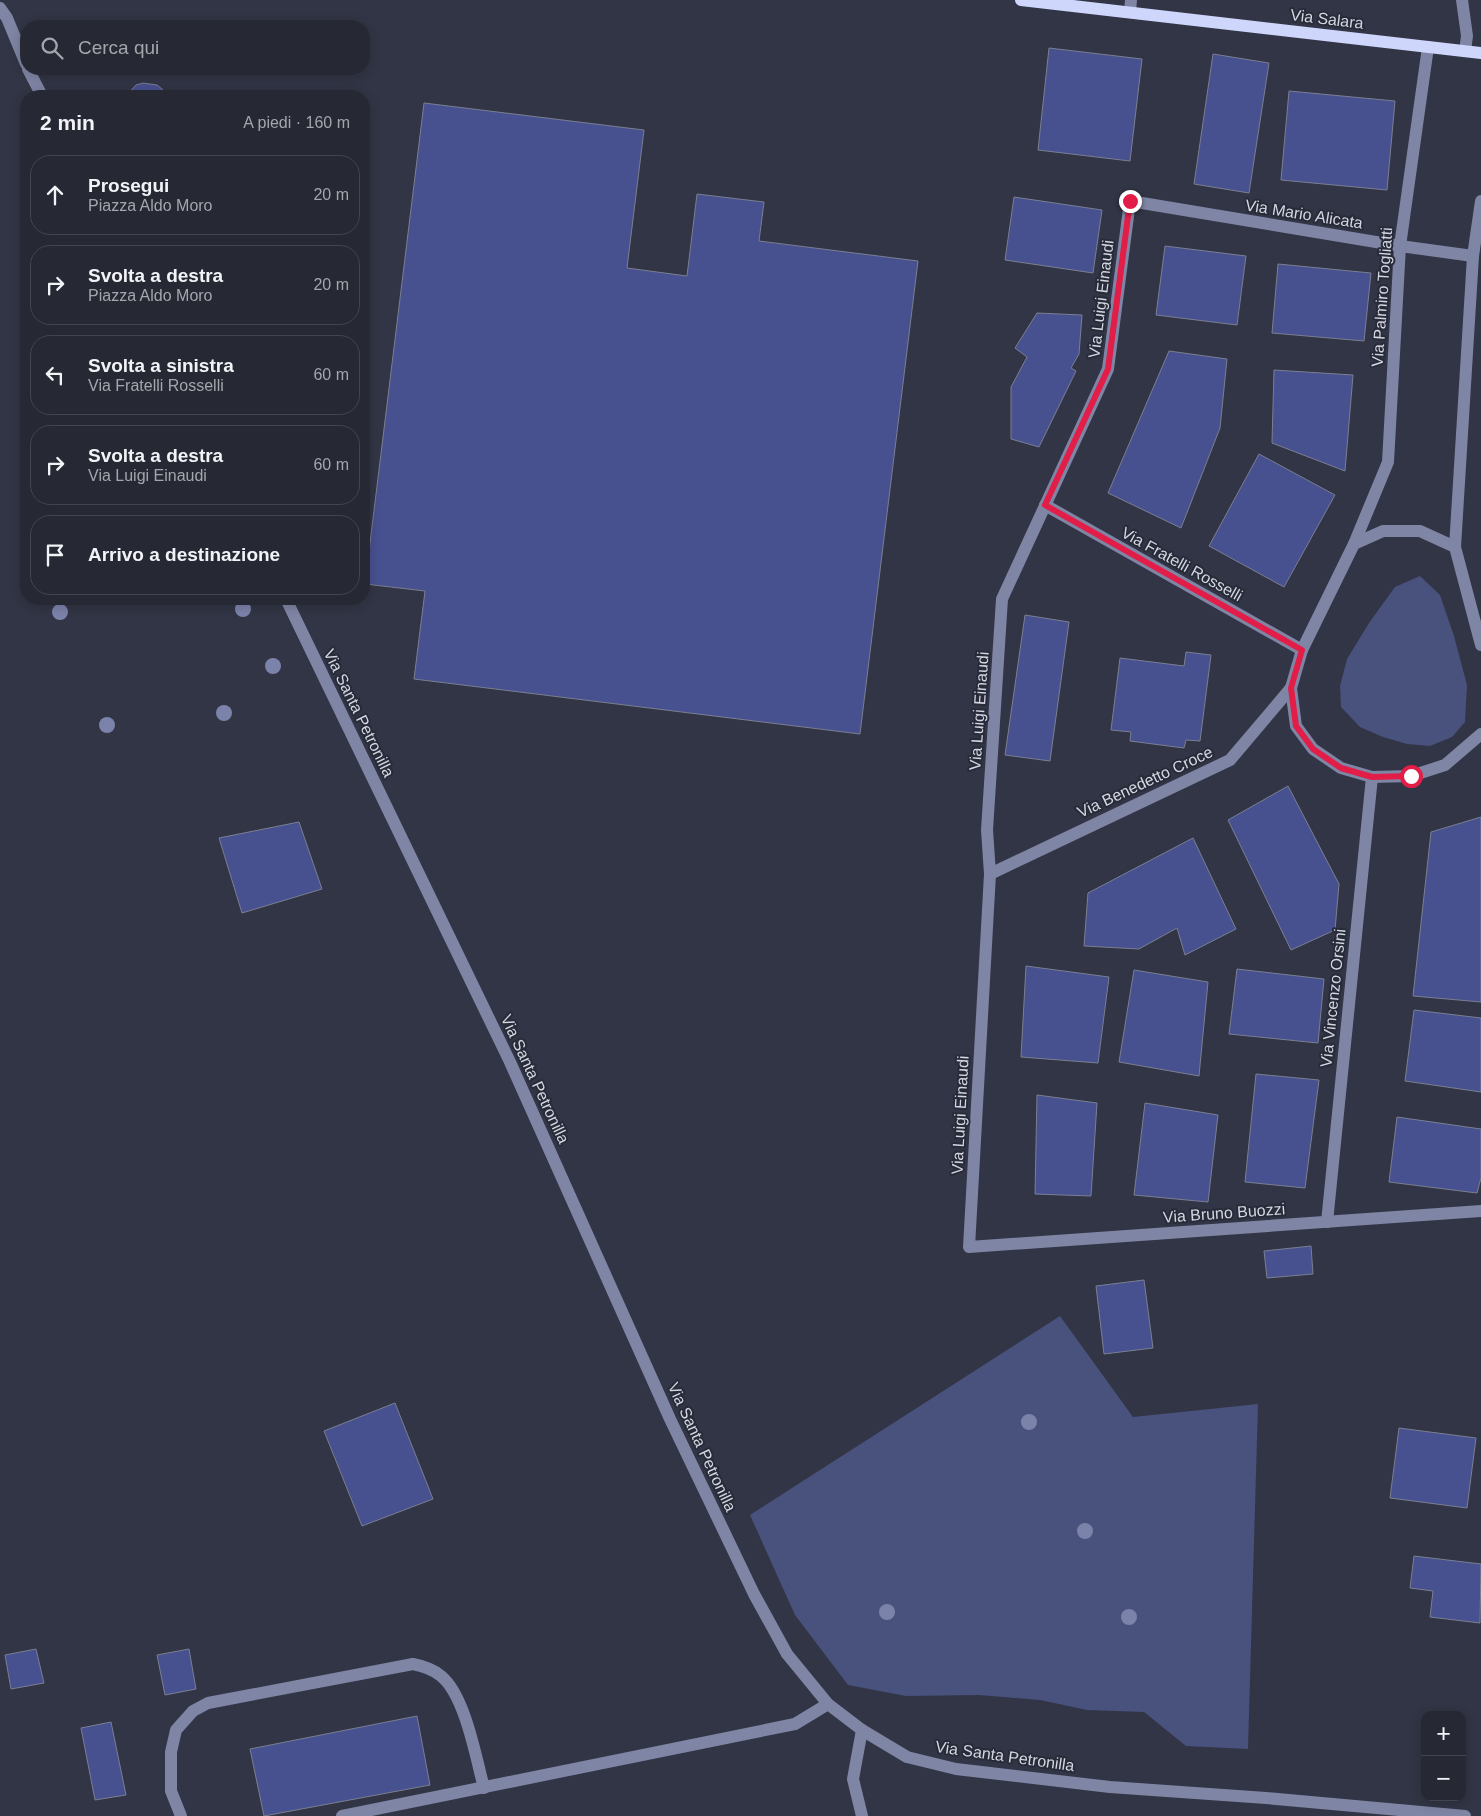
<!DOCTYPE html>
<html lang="it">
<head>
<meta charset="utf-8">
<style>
	:root { --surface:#262834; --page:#2e303c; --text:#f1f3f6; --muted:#a4a6ac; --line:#42444f }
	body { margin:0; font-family:Helvetica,sans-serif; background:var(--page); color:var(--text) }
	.controls { position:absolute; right:15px; bottom:15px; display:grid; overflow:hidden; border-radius:10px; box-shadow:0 2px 12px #0003 }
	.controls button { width:45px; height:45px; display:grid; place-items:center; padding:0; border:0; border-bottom:1px solid var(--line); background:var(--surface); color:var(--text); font:25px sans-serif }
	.stop { position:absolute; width:15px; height:15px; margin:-11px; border:4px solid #e11d48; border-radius:50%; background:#fff }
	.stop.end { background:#e11d48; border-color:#fff; box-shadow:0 1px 5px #0008 }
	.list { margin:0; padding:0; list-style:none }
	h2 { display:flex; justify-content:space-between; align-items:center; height:65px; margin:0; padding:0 20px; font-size:21px }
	h2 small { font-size:16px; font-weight:400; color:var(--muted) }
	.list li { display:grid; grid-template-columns:32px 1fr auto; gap:15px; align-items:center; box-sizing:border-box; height:80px; margin:0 10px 10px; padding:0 10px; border:1px solid var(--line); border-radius:20px }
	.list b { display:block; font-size:19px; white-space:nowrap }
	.list p { margin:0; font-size:16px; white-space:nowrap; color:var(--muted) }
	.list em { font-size:16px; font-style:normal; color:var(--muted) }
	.icon { flex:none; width:28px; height:28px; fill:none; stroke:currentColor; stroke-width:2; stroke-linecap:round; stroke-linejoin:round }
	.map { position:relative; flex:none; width:1481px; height:1816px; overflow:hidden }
	.search { position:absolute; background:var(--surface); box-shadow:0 2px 12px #0003; left:20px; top:20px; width:350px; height:55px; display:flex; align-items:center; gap:12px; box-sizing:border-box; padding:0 18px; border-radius:20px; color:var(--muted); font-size:19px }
	.panel { position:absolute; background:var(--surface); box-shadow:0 2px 12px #0003; left:20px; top:90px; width:350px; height:515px; border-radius:20px }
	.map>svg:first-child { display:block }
	.green { fill:#49517d }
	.building { fill:#485190; stroke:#7a7f91 }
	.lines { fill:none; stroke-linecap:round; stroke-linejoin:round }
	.minor { stroke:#7f85a4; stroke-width:12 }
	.major { stroke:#ced6fc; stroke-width:12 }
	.tree { fill:#7c83aa }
	.route { stroke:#e11d48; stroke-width:6 }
	.labels { text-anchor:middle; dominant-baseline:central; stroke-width:4; stroke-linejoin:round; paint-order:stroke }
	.street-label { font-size:16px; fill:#d4d6e0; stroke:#282b3a }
</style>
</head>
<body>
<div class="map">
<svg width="1481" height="1816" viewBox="0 0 1481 1816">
	<rect width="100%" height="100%" fill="#323545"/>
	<g class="green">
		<path d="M1420 576 1440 595 1454 636 1467 685 1465 722 1452 737 1430 746 1407 744 1383 737 1360 727 1341 707 1340 686 1347 659 1369 623 1395 587Z"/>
		<path d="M1060 1316 1133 1417 1258 1404 1248 1749 1186 1746 1144 1712 1087 1710 1040 1700 979 1695 906 1696 848 1685 795 1615 750 1515Z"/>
	</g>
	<g class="building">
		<path d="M1049 48 1142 59 1130 161 1038 150Z"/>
		<path d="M1213 54 1269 63 1249 193 1194 184Z"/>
		<path d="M143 83 157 85 162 89 167 96H126L136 85Z"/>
		<path d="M1289 91 1395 101 1387 190 1281 180Z"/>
		<path d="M206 92H213L224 96H197Z"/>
		<path d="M424 103 644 130 627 268 687 276 697 194 764 202 759 241 918 261 860 734 414 679 425 591 365 584Z"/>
		<path d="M1014 197 1102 210 1093 273 1005 260Z"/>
		<path d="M1165 246 1246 256 1237 325 1156 315Z"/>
		<path d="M1278 264 1371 273 1364 341 1272 333Z"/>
		<path d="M1037 313 1082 315 1079 354 1071 368 1076 371 1039 447 1011 439V387L1027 357 1015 348Z"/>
		<path d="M1169 351 1227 359 1220 428 1181 528 1108 493Z"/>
		<path d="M1274 370 1353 375 1345 471 1272 443Z"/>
		<path d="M1259 454 1335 495 1284 587 1209 546Z"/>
		<path d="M1025 615 1069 622 1050 761 1005 755Z"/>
		<path d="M1186 652 1211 655 1200 741 1186 740 1184 748 1130 741 1131 732 1111 730 1120 658 1184 666Z"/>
		<path d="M1288 786 1339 884 1335 930 1291 950 1228 820Z"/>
		<path d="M1481 817V1002L1413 996 1431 832Z"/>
		<path d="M299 822 322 889 242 913 219 838Z"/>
		<path d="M1193 838 1236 929 1185 955 1177 928 1139 949 1084 946 1088 893Z"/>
		<path d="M1026 966 1109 977 1098 1063 1021 1057Z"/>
		<path d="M1237 969 1324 979 1318 1043 1229 1034Z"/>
		<path d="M1134 970 1208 982 1199 1076 1119 1062Z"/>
		<path d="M1414 1010 1481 1018V1092L1405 1081Z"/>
		<path d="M1256 1074 1319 1080 1305 1188 1245 1182Z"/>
		<path d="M1037 1095 1097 1103 1091 1196 1035 1194Z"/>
		<path d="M1145 1103 1218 1115 1208 1202 1134 1195Z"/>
		<path d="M1397 1117 1481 1129V1178L1477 1193 1389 1182Z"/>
		<path d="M1311 1246 1313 1274 1267 1278 1264 1251Z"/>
		<path d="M1144 1280 1153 1348 1104 1354 1096 1286Z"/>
		<path d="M395 1403 433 1499 362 1526 324 1431Z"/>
		<path d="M1399 1428 1476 1438 1467 1508 1390 1498Z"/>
		<path d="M1414 1556 1481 1564 1480 1623 1430 1617 1433 1591 1410 1588Z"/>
		<path d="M36 1649 44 1683 11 1689 5 1655Z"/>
		<path d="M189 1649 196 1689 165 1695 157 1655Z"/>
		<path d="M417 1716 430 1785 264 1816 250 1749Z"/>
		<path d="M111 1722 126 1795 95 1800 81 1728Z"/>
	</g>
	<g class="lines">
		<g class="minor">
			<path d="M1462 0 1467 36 1465 51"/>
			<path d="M0 8 7 18 26 64"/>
			<path d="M1130 12 1131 0"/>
			<path d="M28 69 42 96"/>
			<path d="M1473 256 1400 246 1130 201 1108 369 1002 599 987 830 990 874 969 1247 1481 1211"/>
			<path d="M1045 505 1302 650"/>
			<path d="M1354 544 1388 462 1400 246 1428 47"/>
			<path d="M1455 547 1473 256 1481 201"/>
			<path d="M286 599 510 1062 670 1419 754 1594 787 1654 828 1704 862 1730 907 1757 956 1769 1110 1787 1266 1798 1465 1816"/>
			<path d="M1481 645 1455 547 1420 531H1383L1354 544 1302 650 1291 688 1296 726 1313 749 1341 768 1372 777 1411 776 1445 765 1481 734"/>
			<path d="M990 874 1230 760 1291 688"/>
			<path d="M1327 1222 1372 777"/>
			<path d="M862 1730 853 1779 862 1816"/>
			<path d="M181 1816 171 1791V1752L176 1730 193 1711 208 1703 413 1664C423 1666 433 1669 441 1676 465 1695 476 1758 484 1788"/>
			<path d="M342 1816 795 1724 828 1704"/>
		</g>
		<path class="major" d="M1021 0 1481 53"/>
	</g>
	<g class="tree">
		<circle cx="243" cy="609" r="8"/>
		<circle cx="60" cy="612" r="8"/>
		<circle cx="273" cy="666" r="8"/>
		<circle cx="224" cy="713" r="8"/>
		<circle cx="107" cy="725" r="8"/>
		<circle cx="1029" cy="1422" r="8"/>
		<circle cx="1085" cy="1531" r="8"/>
		<circle cx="887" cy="1612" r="8"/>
		<circle cx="1129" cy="1617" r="8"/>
	</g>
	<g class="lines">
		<path class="route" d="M1130 201 1108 369 1045 505 1302 650 1291 688 1296 726 1313 749 1341 768 1372 777 1411 776"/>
	</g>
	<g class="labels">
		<g class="street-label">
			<text transform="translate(1327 19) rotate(7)">Via Salara</text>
			<text transform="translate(1304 214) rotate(9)">Via Mario Alicata</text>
			<text transform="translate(1382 297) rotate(-86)">Via Palmiro Togliatti</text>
			<text transform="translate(1101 299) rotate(-83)">Via Luigi Einaudi</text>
			<text transform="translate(1182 564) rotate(29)">Via Fratelli Rosselli</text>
			<text transform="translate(979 711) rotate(-86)">Via Luigi Einaudi</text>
			<text transform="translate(359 713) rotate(64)">Via Santa Petronilla</text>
			<text transform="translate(1145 782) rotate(-25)">Via Benedetto Croce</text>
			<text transform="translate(1333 998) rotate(-84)">Via Vincenzo Orsini</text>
			<text transform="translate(535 1079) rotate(65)">Via Santa Petronilla</text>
			<text transform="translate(960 1115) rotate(-87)">Via Luigi Einaudi</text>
			<text transform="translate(1224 1213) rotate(-4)">Via Bruno Buozzi</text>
			<text transform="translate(702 1447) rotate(65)">Via Santa Petronilla</text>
			<text transform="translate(1005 1756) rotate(8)">Via Santa Petronilla</text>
		</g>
	</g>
</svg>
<div class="controls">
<button>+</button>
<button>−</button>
</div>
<div class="stop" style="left:1411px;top:776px"></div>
<div class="stop end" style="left:1130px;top:201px"></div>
<div class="search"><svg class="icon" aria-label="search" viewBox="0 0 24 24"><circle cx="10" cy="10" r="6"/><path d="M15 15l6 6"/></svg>Cerca qui</div>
<section class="panel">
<h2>2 min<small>A piedi · 160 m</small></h2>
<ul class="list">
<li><svg class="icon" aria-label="ahead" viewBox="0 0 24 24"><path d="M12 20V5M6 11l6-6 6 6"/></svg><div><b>Prosegui</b><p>Piazza Aldo Moro</p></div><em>20 m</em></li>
<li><svg class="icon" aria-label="right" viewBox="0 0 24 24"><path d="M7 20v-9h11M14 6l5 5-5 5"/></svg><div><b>Svolta a destra</b><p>Piazza Aldo Moro</p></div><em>20 m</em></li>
<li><svg class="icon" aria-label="left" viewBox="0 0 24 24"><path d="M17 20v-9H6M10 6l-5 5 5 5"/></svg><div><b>Svolta a sinistra</b><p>Via Fratelli Rosselli</p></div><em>60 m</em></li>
<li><svg class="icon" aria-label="right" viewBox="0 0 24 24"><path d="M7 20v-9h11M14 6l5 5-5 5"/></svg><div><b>Svolta a destra</b><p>Via Luigi Einaudi</p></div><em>60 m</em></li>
<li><svg class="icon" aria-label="arrive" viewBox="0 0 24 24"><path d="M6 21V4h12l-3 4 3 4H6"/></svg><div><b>Arrivo a destinazione</b></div></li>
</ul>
</section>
</div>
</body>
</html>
